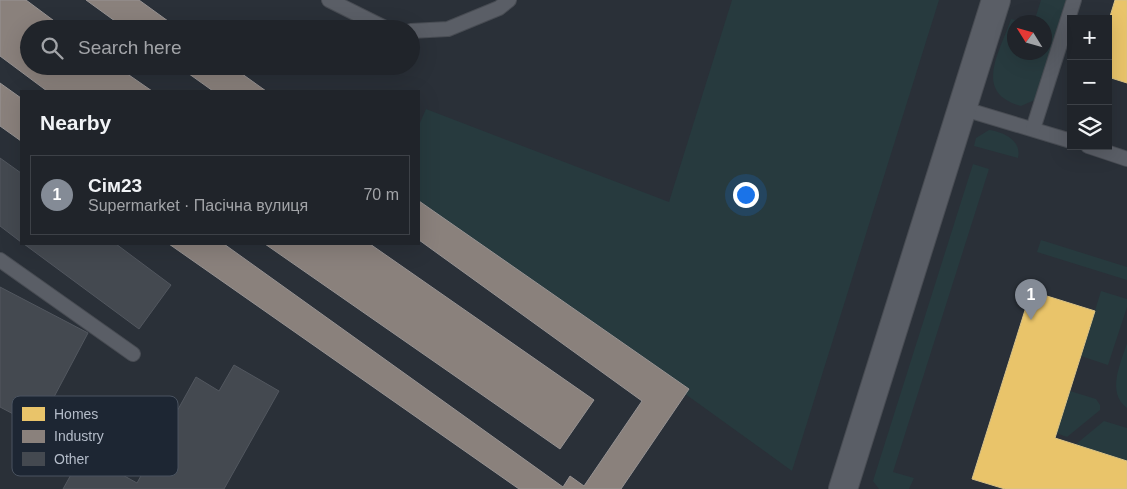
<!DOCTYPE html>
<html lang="en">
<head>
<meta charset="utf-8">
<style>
	:root { --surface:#20242a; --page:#2d3036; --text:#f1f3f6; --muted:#a2a4a8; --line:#3d4147; --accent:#848b96 }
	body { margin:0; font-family:Arial,sans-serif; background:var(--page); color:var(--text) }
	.controls { position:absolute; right:15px; top:15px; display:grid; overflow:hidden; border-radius:0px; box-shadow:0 5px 20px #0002 }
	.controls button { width:45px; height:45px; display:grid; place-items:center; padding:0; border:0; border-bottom:1px solid var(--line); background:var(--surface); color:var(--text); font:25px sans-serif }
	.compass { position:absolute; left:1007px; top:15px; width:45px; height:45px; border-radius:50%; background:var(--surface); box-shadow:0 5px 20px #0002; rotate:307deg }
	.you { position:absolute; left:745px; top:194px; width:18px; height:18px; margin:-12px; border:4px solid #fff; border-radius:50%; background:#1a73e8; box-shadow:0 0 0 8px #1a73e833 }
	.badge { display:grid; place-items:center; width:32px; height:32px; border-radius:50%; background:var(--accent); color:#fff; font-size:16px; font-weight:700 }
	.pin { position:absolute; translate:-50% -41px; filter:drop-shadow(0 1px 2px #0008) }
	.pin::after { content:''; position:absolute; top:26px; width:18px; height:15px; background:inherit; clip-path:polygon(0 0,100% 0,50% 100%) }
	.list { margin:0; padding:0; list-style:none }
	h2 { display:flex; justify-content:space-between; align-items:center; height:65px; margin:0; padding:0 20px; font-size:21px }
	h2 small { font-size:16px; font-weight:400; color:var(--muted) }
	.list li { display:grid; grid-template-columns:32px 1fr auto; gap:15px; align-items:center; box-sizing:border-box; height:80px; margin:0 10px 10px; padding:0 10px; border:1px solid var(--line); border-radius:0px }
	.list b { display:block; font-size:19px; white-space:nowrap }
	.list p { margin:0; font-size:16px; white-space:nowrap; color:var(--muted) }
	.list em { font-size:16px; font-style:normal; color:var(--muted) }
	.icon { flex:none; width:28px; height:28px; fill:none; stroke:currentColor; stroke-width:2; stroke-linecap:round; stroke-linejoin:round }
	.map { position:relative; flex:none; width:1127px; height:489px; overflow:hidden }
	.search { position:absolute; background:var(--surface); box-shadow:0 5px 20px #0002; left:20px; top:20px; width:400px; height:55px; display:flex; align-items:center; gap:12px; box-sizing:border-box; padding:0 18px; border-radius:28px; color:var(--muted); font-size:19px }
	.panel { position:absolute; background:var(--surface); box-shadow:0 5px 20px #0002; left:20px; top:90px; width:400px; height:155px; border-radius:0px }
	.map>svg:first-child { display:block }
	.green { fill:#273a3e }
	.homes { fill:#e9c46a; stroke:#d9c286 }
	.industry { fill:#8a817c; stroke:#979393 }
	.building { fill:#444950; stroke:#52575f }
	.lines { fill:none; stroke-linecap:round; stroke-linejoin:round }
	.service-casing { stroke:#484c53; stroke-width:16 }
	.minor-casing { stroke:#484c53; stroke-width:30 }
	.service { stroke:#5a5e66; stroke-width:14 }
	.minor { stroke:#5a5e66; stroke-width:28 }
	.key { fill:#1d2633; stroke:#4a5360; stroke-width:1 }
	.key-label { font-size:14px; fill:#b4bcc9 }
</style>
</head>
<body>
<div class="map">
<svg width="1127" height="489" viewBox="0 0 1127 489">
	<rect width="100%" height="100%" fill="#2a3038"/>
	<g class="green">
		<path d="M732 0H939L792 471 419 202V125L426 109 669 202Z"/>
		<path d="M1041 0H1070L1037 99 1021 106C972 93 1000 52 1011 19L1023 22H1014V52H1044V22H1034Z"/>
		<path d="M989 130C1003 132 1022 140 1018 158L974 146 976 138Z"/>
		<path d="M973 164 989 169 893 472 914 478 909 489H879L873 481Z"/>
		<path d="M1041 240 1127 267V280L1037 252Z"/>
		<path d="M1101 291 1127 299V307L1108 365 1081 356Z"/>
		<path d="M1127 343V408C1106 392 1121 363 1127 343Z"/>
		<path d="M1070 391 1096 399 1100 405V410L1067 437 1056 433Z"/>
		<path d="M1104 421 1127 428V461L1075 445Z"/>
	</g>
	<g class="homes">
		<path d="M1115 0H1127V83L1108 77V23Z"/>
		<path d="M1031 291 1095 311 1055 438 1127 461V489H1005L972 479Z"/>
	</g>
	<g class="industry">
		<path d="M0 0H26L65 29H29V66H116L152 91H47L0 56Z"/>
		<path d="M86 0H139L179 29H126Z"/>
		<path d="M178 66H231L266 91H213Z"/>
		<path d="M0 83 21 98V141L0 126Z"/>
		<path d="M419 201 689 389 621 489H519L169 244H224L563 487 570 476 584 486 642 401 419 240Z"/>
		<path d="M265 244H370L594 400 560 449Z"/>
	</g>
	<g class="building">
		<path d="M0 158 21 173V242L0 226Z"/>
		<path d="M24 244H116L171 285 139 329Z"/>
		<path d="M0 287 88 333 38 427 0 407Z"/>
		<path d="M234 365 279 391 224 489H63L83 453 137 483 196 377 219 391Z"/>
	</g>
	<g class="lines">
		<g class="service-casing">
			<g id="service">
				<path d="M329 0 387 29"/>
				<path d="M411 31 448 29 499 8 509 0"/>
				<path d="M961 108 1071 141"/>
				<path d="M1033 129 1074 0"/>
				<path d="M1088 146 1127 159"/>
				<path d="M0 260 133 354"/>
			</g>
		</g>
		<g class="minor-casing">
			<path id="minor" d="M843 489 996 0"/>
		</g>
		<use href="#service" class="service"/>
		<use href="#minor" class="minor"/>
	</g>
	<rect x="12" y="396" width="166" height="80" rx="8" class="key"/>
	<rect x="22" y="407" width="23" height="14" fill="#e9c46a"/>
	<rect x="22" y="430" width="23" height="13" fill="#8a817c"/>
	<rect x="22" y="452" width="23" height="14" fill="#444950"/>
	<g class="key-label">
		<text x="54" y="419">Homes</text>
		<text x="54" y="441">Industry</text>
		<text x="54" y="464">Other</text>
	</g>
</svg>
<div class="controls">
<button>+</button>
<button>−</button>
<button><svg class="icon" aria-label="layers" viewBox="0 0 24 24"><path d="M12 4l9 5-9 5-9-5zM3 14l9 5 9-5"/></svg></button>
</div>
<svg class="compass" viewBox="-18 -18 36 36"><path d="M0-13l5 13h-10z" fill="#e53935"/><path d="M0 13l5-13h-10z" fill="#a2a4a8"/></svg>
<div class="you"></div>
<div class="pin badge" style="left:1031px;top:320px">1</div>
<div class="search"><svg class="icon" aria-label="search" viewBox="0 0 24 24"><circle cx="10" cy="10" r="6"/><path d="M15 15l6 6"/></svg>Search here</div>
<section class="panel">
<h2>Nearby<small></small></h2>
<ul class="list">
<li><span class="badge">1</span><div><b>Сім23</b><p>Supermarket · Пасічна вулиця</p></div><em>70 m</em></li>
</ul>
</section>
</div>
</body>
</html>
